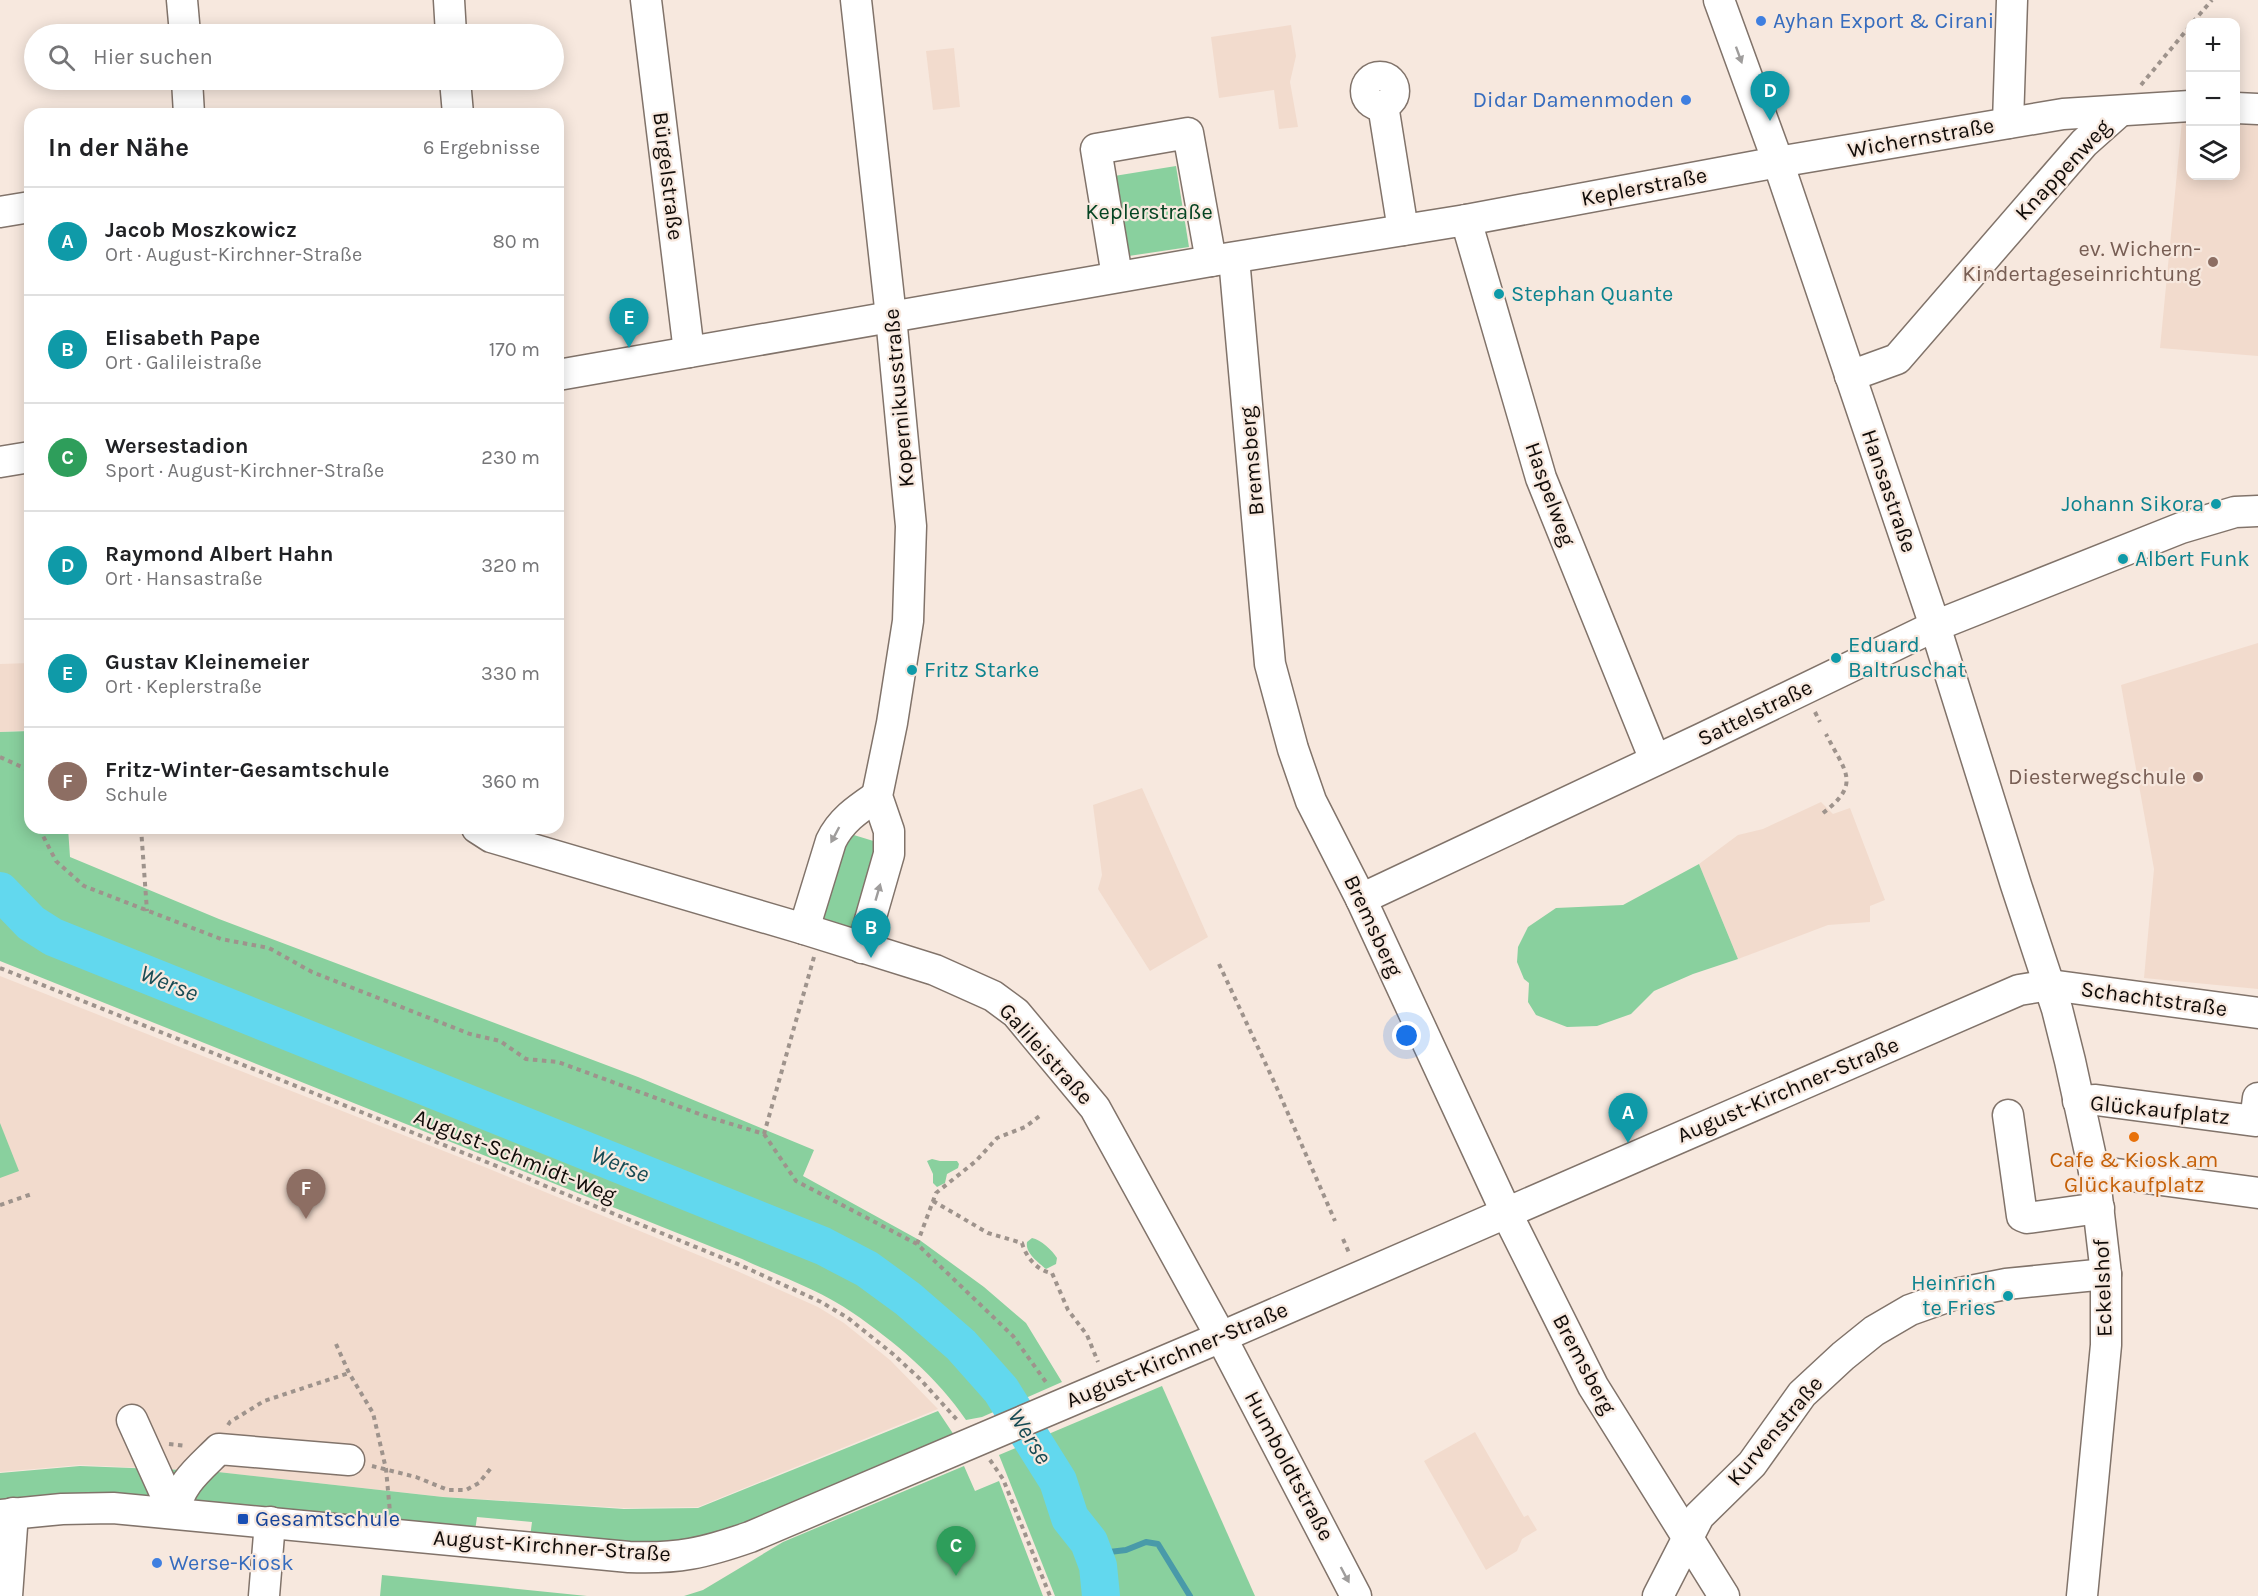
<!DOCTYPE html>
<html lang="de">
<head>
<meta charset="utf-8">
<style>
	:root { --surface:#fff; --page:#f2f2f2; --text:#202124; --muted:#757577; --line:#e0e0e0; --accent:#db2777 }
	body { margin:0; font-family:Karla,sans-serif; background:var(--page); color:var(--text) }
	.controls { position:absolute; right:18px; top:18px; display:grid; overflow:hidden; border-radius:12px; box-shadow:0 3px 15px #0003 }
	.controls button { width:54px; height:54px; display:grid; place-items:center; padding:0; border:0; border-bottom:2px solid var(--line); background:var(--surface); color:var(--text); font:30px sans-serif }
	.you { position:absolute; left:1407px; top:1036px; width:21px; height:21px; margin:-15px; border:4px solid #fff; border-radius:50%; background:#1a73e8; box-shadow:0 0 0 9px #1a73e833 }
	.badge { display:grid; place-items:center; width:39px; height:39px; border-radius:50%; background:var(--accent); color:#fff; font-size:20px; font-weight:700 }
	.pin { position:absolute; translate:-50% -50px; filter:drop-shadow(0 2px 3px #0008) }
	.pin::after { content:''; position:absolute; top:32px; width:21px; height:18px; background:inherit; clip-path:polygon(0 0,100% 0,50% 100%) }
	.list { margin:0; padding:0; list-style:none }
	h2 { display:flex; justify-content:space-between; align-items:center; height:78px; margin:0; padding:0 24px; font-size:26px }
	h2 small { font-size:20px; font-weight:400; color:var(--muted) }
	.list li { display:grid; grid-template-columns:39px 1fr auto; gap:18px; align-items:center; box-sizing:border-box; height:108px; padding:0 24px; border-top:2px solid var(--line) }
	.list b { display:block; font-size:22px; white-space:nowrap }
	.list p { margin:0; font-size:20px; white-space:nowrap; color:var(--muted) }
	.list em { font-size:20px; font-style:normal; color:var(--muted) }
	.icon { flex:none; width:33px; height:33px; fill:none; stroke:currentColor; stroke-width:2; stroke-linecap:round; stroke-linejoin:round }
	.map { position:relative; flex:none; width:2258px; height:1596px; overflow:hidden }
	.search { position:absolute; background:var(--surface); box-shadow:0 3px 15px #0003; left:24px; top:24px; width:540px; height:66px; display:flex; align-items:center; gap:15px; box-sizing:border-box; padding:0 21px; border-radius:33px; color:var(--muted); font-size:22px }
	.panel { position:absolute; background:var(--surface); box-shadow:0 3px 15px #0003; left:24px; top:108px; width:540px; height:726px; border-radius:18px }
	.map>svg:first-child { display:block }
	.built { fill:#f2dbcd }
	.green { fill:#89d09e }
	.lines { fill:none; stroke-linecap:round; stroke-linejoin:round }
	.stream { stroke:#499aa9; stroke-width:6 }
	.river { stroke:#62d8ee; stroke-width:38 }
	.minor-casing { stroke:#81736a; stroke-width:33 }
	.path { stroke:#9e938c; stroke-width:4; stroke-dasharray:4.5 4.5; stroke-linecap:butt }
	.minor { stroke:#fff; stroke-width:30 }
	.oneway { fill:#9f9d9c }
	.shop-dot { fill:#3f7fe0; stroke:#f7e8de; stroke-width:2 }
	.education-dot { fill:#8d6e63; stroke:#f7e8de; stroke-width:2 }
	.culture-dot { fill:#0f9aa8; stroke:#f7e8de; stroke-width:2 }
	.food-dot { fill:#e8710a; stroke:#f7e8de; stroke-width:2 }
	.transit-dot { fill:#1a4fb4; stroke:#f7e8de; stroke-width:2 }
	.labels { text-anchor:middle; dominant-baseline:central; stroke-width:4.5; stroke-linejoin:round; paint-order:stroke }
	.shop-label { font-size:22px; fill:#366cbe; stroke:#f7e8de; text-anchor:start }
	.street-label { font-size:22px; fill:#100b08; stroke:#f7e8de }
	.park-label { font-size:22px; fill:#044422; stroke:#f7e8de }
	.education-label { font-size:22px; fill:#785e54; stroke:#f7e8de; text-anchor:end }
	.culture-label { font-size:22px; fill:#0d838f; stroke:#f7e8de; text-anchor:start }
	.food-label { font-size:22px; fill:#c56008; stroke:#f7e8de }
	.transit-label { font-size:22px; fill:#164399; stroke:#f7e8de; text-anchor:start }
	.water-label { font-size:24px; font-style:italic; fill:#174b54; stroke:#f7e8de }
</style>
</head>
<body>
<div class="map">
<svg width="2258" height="1596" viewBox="0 0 2258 1596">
	<rect width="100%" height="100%" fill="#f7e8de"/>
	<g class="built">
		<path d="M1291 25 1296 56 1290 82 1298 127 1279 129 1274 90 1219 98 1211 37Z"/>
		<path d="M954 48 960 107 933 110 926 51Z"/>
		<path d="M2182 121 2190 122V176H2236V124L2258 125V356L2160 348Z"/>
		<path d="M2258 643V989L2144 978 2154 869 2121 685Z"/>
		<path d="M30 663V730L0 732V664Z"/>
		<path d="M1142 788 1208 937 1150 971 1098 889 1102 875 1093 805Z"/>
		<path d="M1821 802 1833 814 1850 808 1885 900 1870 906V922L1828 925 1738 959 1699 864 1738 835 1763 829Z"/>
		<path d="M0 976 487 1168 737 1271 818 1307 844 1323 890 1360 938 1409 698 1507 624 1508 444 1497 209 1471 80 1465 0 1472Z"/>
		<path d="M1475 1432 1524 1517 1528 1515 1537 1530 1522 1539 1517 1551 1486 1570 1424 1461Z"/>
	</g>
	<g class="green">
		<path d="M1176 166 1189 247 1122 257 1108 177Z"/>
		<path d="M30 731V828H68L70 857 219 919 638 1077 814 1150 803 1176 921 1241 984 1287 1026 1323 1062 1382 982 1417 966 1420C938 1378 894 1341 853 1313 820 1290 779 1276 742 1259L0 961V732Z"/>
		<path d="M844 832 880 843 853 933 817 923Z"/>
		<path d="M1699 864 1738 959 1693 974 1654 991 1631 1014 1597 1026 1567 1027 1536 1015 1528 1002 1529 983 1524 979 1517 962 1518 947 1528 927 1556 908 1623 905Z"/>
		<path d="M0 1123 19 1171 0 1178Z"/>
		<path d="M932 1159 940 1161H957L959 1164 958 1168 947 1174 945 1183 937 1187 933 1183V1174L927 1161Z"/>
		<path d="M1032 1238C1041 1240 1052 1250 1057 1258L1056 1264 1046 1269C1038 1262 1025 1253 1027 1242Z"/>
		<path d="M1162 1386 1255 1596H1055L999 1455Z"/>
		<path d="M938 1411 956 1438 744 1529 683 1545 641 1546 530 1537 532 1522 477 1517 475 1531 0 1503V1473L80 1466 209 1471 443 1497 624 1509 698 1508Z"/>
		<path d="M964 1466 975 1491 999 1481 1043 1596H684L703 1590 783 1542Z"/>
		<path d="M382 1575 587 1596H380Z"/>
	</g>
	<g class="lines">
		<path class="stream" d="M1093 1554 1126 1550 1146 1542 1158 1544 1190 1596"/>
		<path class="river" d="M0 891 31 923 53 937 823 1246 867 1269 908 1299 961 1345 1001 1390 1058 1481 1070 1518 1089 1542 1098 1566 1101 1596"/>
		<g class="minor-casing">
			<g id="minor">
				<path d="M182 0 185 34"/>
				<path d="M449 0 451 34"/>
				<path d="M646 0 689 352"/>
				<path d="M856 0 891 317 911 526 908 621 892 723 877 796 889 831V854L862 948"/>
				<path d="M1719 0 1778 162 1935 626 2016 885 2057 1009 2070 1061 2094 1171 2106 1274V1345L2082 1596"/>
				<circle cx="1380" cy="91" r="14"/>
				<path d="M187 80 189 114"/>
				<path d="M455 80 458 114"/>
				<path d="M1383 105 1403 230"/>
				<path d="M2236 108 2258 109"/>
				<path d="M2008 123 2012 0"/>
				<path d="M0 212 30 207"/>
				<path d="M1466 220 1541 478 1655 760"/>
				<path d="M1234 258 1270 664 1293 749 1311 801 1361 899 1506 1212 1593 1386 1724 1596"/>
				<path d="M1117 276 1096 149 1188 133 1211 261"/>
				<path d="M558 375 1211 261 1466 220 1778 162 2063 114 2190 106"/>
				<path d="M1850 376 1897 359 2084 143 2120 111"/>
				<path d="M0 462 30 457"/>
				<path d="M477 828 491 837 804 929 935 970 993 996 1016 1013 1095 1108 1221 1337 1356 1596"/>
				<path d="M1361 899 1703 738 1935 626 2181 528 2235 512 2258 511"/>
				<path d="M804 929 831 841C841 820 858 809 877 796"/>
				<path d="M2078 1101 2096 1100 2255 1121 2258 1098"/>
				<path d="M2008 1115 2022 1216 2027 1218 2099 1208"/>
				<path d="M2094 1171 2258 1193"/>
				<path d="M132 1420 174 1513C180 1483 198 1470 219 1449L349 1460"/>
				<path d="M0 1515 62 1509 113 1508 629 1557C678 1559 704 1553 750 1537L1221 1337 2019 990 2050 985 2258 1013"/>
				<path d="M7 1596 13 1513"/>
				<path d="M264 1596 270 1522"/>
				<path d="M1658 1596 1699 1516 1752 1464 1802 1394 1843 1356 1874 1331 1910 1310 1955 1294 2006 1284 2106 1274"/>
			</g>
		</g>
		<g class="path">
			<path d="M2193 22 2212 0"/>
			<path d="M2141 85 2190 26"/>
			<path d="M1815 712 1820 722"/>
			<path d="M0 757 26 769 30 775"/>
			<path d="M1823 813C1862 783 1845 772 1826 734"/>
			<path d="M42 828V834L56 861 84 886 221 939 269 948 312 972 470 1034 500 1041 526 1059 558 1062 705 1116 764 1134 814 957"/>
			<path d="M141 828 147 911"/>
			<path d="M1219 964 1276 1086 1335 1221"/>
			<path d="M0 968 489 1163 740 1265 821 1302 848 1318 893 1354 920 1379 959 1422"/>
			<path d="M764 1134 796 1181 917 1244 1013 1336 1048 1385"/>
			<path d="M933 1201 988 1233 1022 1243C1026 1257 1037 1271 1052 1273L1068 1310 1087 1335 1098 1362"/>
			<path d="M0 1205 32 1194"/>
			<path d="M1343 1239 1350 1255"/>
			<path d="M917 1244 936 1193 976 1161 997 1138 1025 1127 1041 1115"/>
			<path d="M336 1344 349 1373 373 1413 386 1469 390 1512"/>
			<path d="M228 1425 230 1422 264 1401 349 1373"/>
			<path d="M169 1444 186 1446"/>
			<path d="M990 1460 1003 1479 1050 1596"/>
			<path d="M372 1466 416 1477 448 1490H466L479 1483 491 1468"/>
		</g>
		<use href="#minor" class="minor"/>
	</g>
	<defs><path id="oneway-solid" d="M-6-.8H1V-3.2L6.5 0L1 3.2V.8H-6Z" transform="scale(1.5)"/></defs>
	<g class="oneway">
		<use href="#oneway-solid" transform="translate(1739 55) rotate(70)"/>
		<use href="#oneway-solid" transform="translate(835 835) rotate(118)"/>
		<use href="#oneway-solid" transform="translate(878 892) rotate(-74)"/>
		<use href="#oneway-solid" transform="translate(1345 1575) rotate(62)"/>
	</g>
	<g class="shop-dot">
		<circle cx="1761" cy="21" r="6"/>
		<circle cx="1686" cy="100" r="6"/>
		<circle cx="157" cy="1563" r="6"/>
	</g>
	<g class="education-dot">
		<circle cx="2213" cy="262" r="6"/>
		<circle cx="2198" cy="777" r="6"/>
	</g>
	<g class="culture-dot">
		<circle cx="1499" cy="294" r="6"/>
		<circle cx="2216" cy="504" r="6"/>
		<circle cx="2123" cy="559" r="6"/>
		<circle cx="1836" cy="658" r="6"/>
		<circle cx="912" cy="670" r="6"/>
		<circle cx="2008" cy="1296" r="6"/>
	</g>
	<circle class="food-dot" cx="2134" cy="1137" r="6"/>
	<rect class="transit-dot" x="237" y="1513" width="12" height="12" rx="3"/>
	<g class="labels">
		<g class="shop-label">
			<text x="1773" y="21">Ayhan Export &amp; Cirani</text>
			<text x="1674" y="100" text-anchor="end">Didar Damenmoden</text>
			<text x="169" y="1563">Werse-Kiosk</text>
		</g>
		<g class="street-label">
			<text transform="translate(1921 138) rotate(-10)">Wichernstraße</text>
			<text transform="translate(2063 170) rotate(-47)">Knappenweg</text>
			<text transform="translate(668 176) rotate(83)">Bürgelstraße</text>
			<text transform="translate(1644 187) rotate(-11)">Keplerstraße</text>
			<text transform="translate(899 398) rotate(-95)">Kopernikusstraße</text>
			<text transform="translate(1252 461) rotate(-95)">Bremsberg</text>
			<text transform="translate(1889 491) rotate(71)">Hansastraße</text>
			<text transform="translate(1550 494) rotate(70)">Haspelweg</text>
			<text transform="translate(1755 713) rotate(-26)">Sattelstraße</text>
			<text transform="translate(1373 926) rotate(65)">Bremsberg</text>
			<text transform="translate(2154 999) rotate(8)">Schachtstraße</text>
			<text transform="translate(1046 1054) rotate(48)">Galileistraße</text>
			<text transform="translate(1788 1090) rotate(-23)">August-Kirchner-Straße</text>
			<text transform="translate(2160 1110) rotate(6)">Glückaufplatz</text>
			<text transform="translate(515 1156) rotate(22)">August-Schmidt-Weg</text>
			<text transform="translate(2103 1288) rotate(-92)">Eckelshof</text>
			<text transform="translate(1177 1355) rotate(-23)">August-Kirchner-Straße</text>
			<text transform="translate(1584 1364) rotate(62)">Bremsberg</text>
			<text transform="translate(1775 1431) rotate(-50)">Kurvenstraße</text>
			<text transform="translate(1289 1466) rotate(62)">Humboldtstraße</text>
			<text transform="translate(552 1546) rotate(4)">August-Kirchner-Straße</text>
		</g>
		<g class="park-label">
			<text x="1149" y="212">Keplerstraße</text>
		</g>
		<g class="education-label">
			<text x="2201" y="249">ev. Wichern-<tspan x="2201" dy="25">Kindertageseinrichtung</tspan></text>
			<text x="2186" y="777">Diesterwegschule</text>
		</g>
		<g class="culture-label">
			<text x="1511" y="294">Stephan Quante</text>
			<text x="2204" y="504" text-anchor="end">Johann Sikora</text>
			<text x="2135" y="559">Albert Funk</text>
			<text x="1848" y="645">Eduard<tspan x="1848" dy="25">Baltruschat</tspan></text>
			<text x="924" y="670">Fritz Starke</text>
			<text x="1996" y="1283" text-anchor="end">Heinrich<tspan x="1996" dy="25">te Fries</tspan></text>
		</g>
		<g class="food-label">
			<text x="2134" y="1160">Cafe &amp; Kiosk am<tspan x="2134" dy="25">Glückaufplatz</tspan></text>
		</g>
		<g class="transit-label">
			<text x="255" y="1519">Gesamtschule</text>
		</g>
		<g class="water-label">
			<text transform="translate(169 983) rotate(22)">Werse</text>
			<text transform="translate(620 1164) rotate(22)">Werse</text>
			<text transform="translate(1030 1436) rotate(58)">Werse</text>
		</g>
	</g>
</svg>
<div class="controls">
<button>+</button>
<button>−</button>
<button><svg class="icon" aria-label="layers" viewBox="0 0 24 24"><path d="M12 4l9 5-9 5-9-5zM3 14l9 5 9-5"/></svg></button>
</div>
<div class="you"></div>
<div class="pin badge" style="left:1628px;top:1143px;background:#0f9aa8">A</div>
<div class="pin badge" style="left:871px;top:958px;background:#0f9aa8">B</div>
<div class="pin badge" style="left:956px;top:1576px;background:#2e9e5b">C</div>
<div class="pin badge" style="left:1770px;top:121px;background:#0f9aa8">D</div>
<div class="pin badge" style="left:629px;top:348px;background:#0f9aa8">E</div>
<div class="pin badge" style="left:306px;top:1219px;background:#8d6e63">F</div>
<div class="search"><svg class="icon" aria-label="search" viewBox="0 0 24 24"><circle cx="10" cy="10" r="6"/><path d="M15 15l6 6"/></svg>Hier suchen</div>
<section class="panel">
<h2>In der Nähe<small>6 Ergebnisse</small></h2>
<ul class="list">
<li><span class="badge" style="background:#0f9aa8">A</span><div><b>Jacob Moszkowicz</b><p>Ort · August-Kirchner-Straße</p></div><em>80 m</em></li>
<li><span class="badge" style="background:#0f9aa8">B</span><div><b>Elisabeth Pape</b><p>Ort · Galileistraße</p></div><em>170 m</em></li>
<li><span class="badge" style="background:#2e9e5b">C</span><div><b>Wersestadion</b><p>Sport · August-Kirchner-Straße</p></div><em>230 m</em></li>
<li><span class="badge" style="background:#0f9aa8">D</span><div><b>Raymond Albert Hahn</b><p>Ort · Hansastraße</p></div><em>320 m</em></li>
<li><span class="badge" style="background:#0f9aa8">E</span><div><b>Gustav Kleinemeier</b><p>Ort · Keplerstraße</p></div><em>330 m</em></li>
<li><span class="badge" style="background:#8d6e63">F</span><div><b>Fritz-Winter-Gesamtschule</b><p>Schule</p></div><em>360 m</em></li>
</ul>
</section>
</div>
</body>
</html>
